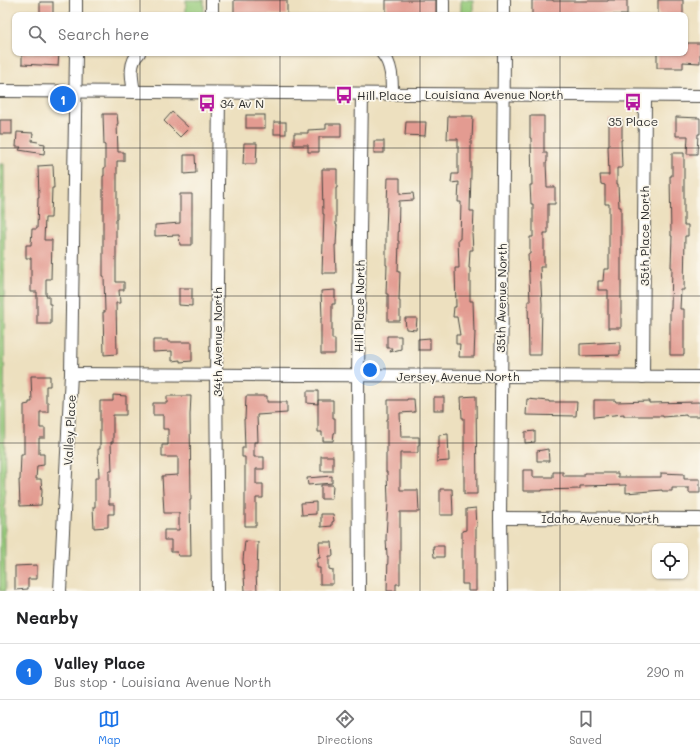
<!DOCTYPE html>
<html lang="en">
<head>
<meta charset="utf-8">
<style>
	:root { --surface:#fff; --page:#f2f2f2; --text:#202124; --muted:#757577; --line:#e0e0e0; --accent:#1a73e8 }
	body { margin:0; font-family:Mali,sans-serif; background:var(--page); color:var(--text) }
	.controls { position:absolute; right:12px; bottom:12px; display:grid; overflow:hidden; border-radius:8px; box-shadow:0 1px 3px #0004 }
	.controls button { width:36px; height:36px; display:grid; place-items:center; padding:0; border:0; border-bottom:1px solid var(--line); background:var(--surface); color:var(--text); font:20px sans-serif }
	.you { position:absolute; left:370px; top:370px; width:14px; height:14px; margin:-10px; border:3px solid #fff; border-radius:50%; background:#1a73e8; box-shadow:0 0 0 6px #1a73e833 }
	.badge { display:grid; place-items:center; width:26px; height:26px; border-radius:50%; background:var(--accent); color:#fff; font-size:13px; font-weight:700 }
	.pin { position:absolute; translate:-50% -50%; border:2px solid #fff; box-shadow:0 1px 4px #0006 }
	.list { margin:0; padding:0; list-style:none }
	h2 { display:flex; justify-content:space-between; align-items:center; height:52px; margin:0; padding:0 16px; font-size:17px }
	h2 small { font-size:13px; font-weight:400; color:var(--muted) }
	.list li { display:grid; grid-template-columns:26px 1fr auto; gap:12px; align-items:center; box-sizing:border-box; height:56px; padding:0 16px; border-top:1px solid var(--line) }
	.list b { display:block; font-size:15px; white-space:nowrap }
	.list p { margin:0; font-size:13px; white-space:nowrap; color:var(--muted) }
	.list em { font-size:13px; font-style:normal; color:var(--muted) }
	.icon { flex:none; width:22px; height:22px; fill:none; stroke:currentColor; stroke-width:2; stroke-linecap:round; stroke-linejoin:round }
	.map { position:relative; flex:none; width:700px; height:591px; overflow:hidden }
	.search { position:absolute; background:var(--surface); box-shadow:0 1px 3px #0004; left:12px; right:12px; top:12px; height:44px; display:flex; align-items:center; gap:10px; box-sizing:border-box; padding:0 14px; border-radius:8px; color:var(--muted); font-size:15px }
	.sheet { height:108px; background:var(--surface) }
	nav { display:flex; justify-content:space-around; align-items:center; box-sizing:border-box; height:56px; border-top:1px solid var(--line); background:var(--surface); font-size:11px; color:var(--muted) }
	nav a { display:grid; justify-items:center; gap:2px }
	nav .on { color:var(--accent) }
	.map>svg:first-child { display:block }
	.green { fill:#97cb7c; stroke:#617b54 }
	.building { fill:#e39b91 }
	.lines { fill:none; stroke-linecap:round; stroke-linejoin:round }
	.minor-casing { stroke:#484641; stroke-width:14 }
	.minor { stroke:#fff; stroke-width:12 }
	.grid { fill:none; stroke:#2b2b2b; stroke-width:1; stroke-opacity:0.55 }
	.labels { text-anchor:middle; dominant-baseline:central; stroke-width:3.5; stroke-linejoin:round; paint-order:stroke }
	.street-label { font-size:12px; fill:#2b2b2b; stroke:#fbf7ec }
	.poi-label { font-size:12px; fill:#2b2b2b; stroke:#fbf7ec; text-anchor:start }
</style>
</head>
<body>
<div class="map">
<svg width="700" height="591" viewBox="0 0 700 591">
	<rect width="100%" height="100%" fill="#fbf7ec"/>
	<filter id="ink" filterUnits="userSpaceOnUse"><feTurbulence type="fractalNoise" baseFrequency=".025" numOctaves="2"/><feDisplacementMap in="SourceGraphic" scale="8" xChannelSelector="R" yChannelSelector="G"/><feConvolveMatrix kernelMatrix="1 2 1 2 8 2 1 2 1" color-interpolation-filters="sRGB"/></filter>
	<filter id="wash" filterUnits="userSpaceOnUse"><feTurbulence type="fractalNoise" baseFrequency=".012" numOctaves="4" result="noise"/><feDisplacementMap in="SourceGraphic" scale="16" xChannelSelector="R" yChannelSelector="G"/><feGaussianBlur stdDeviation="0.9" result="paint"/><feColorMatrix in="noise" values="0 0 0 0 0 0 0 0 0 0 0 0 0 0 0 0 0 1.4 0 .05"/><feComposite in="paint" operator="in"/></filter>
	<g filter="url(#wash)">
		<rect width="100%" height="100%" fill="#ede0bf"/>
		<g class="green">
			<rect x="186" y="0" width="18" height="15"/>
			<rect x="461" y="0" width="12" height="15"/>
			<path d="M0 164H4L5 591H0Z"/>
		</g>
		<g id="blocks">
			<g class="building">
				<rect x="234" y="0" width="53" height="15"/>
				<rect x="386" y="0" width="50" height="15"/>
				<path d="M532 0H553V1H608V0H627V15H532Z"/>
				<rect x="658" y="0" width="25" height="15"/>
				<rect x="40" y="2" width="13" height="13"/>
				<path d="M687 43H700V63L683 62V68H657V53H685V45H687Z"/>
				<path d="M22 53H59L58 66 22 64Z"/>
				<path d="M172 112 189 128 180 137 164 121Z"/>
				<path d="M103 114H117L118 124H117L118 152H124V161H117V219H116V282H124V290H119L120 303H116L117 354 104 355 103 312H105L104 276H103V176H104V168H105V145H104Z"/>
				<rect x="246" y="115" width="19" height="13"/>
				<path d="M448 116H473L472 140H471V173L470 211H474L473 233H472L473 250H470L469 268H470V301H473L474 332H475L474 357H459L460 344H456V335H460L457 317H453L454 307H456L455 268H459L458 239H460L461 202H458L459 182 451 183 452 174H458V139H447Z"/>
				<path d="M530 116H544V153H547V162H546L547 187H555V204H548V233H544V267H540L542 304 541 355H529L528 301H530L528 254H530V237H533V204H531L530 185H532L531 138H530Z"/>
				<path d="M676 117 700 118V134H698L697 154H687L688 136H676Z"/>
				<path d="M609 119H622V140H621L622 168H617V184H618L619 207H621V328H608V290H598V281H603L604 269H609V204H605V185L601 184 600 175H609L608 146H609Z"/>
				<rect x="0" y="120" width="12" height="14"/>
				<rect x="274" y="122" width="12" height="12"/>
				<path d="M406 122H426L425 136 405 135Z"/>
				<path d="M326 124H341V137H319V152H308V145H294V133H308V130L326 129Z"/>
				<path d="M17 132 33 133 32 141 38 142 39 143 45 144 44 154 19 150 21 147H16Z"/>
				<rect x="374" y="141" width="10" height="12"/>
				<path d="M244 143H257L256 164H243Z"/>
				<path d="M672 153H684V225H688V236H685L684 290H681L680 309H684V355H670V309H671L672 267H671L672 236H671L670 176H672Z"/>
				<path d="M184 155H195L196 173 184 174Z"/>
				<path d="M53 165 54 188H52L51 218H45L44 240H52L51 279H46V296H49V304H51V324H37V292H31V258H26V245H31L32 229H37L38 198H39L38 166Z"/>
				<path d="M322 169H337V188H336V225H337L336 245H335L336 273H322L324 214H323Z"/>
				<path d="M388 178H400V194L413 193 414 200 399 201 398 241H399L398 272H400L399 301H400V321H388V294H386L387 265H386V231Z"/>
				<path d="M180 194H192V245H180L179 235 155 236V225L180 223Z"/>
				<path d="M179 288H192V306L179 305Z"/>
				<path d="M335 290V304H332V339H335V354H321V318H322L321 291Z"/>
				<path d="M405 318H417L416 330 406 329Z"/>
				<path d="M387 336H401V349L390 352 392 348H387Z"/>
				<path d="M430 338V350H418V339Z"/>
				<path d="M153 340H168V342H192V361L180 362V360L172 361V351L153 352Z"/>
				<path d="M620 342V355L580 356V344Z"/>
				<path d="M31 376H50V386H46V402H48V412H40V428H45V438H39V454H44V465L37 466 36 479H41L42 491 41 505 20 506 19 480H20L21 454H24V405L29 404V402H32Z"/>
				<path d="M307 391H318V404L307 403Z"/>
				<path d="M113 395 126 396V415H113V442H111L112 471H109V504H114V514H108V527L94 528 93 507H95V478H99L98 449H100V401H113Z"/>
				<path d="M167 396H191L190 415 191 500H190L191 556H178L177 552H171V540H164V530H179V513H164L162 476 178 475V457H162V445H168V429H163V415H153V403H167Z"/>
				<path d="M246 396H267V402H287V413L257 415 258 442H254V457H264V469H256V484H263V498H256V526H245V457H242V448H245L244 419H245Z"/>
				<path d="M476 396 477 494H464V418H462L461 397Z"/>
				<rect x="434" y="397" width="10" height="13"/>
				<path d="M407 399H414L415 412 400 413 401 437H419V445H418V453H400V490H418L419 512H400V584H396V591H387L388 556H387L386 538 388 501 387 472H386V453H387V419H388V400H407Z"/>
				<path d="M527 399 549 401V402H577L576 416 526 415Z"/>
				<path d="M318 400H333V418H335V433H334L333 441H323V437L322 436V432H318Z"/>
				<path d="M594 400H615L616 402 649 401V403L700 402V416H686V415L663 417V416H624V414L594 417Z"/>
				<path d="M535 431V442L525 443V432Z"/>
				<path d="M448 434 449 461 437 462V448H439V435Z"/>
				<path d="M548 449 549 461H537V451Z"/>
				<rect x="321" y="456" width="12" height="15"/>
				<path d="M523 470H533V477H553V472H563V476H584V473H618V477H661V473L684 474V479H700V493H689V488H672V491H662V490L626 493V485L580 486V489L542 490V491H523Z"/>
				<path d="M332 476V483L308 485 307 478Z"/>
				<path d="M321 485H333L332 499H321Z"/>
				<path d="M440 489H452L453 515H440Z"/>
				<path d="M316 502V514L302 515 301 503Z"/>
				<path d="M476 508 477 527H476V591H468V584H462V531L466 530V509Z"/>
				<path d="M321 514H333L334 521 332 522V526L321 527Z"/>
				<path d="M245 541 258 542 257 573H256L257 591H245L243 560Z"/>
				<path d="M319 542H332L333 556H329V569L333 570V584H320V568H317V558H320Z"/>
				<path d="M433 546H444V557H434Z"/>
				<path d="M37 565V579H28V589L15 590V566Z"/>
			</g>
		</g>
	</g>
	<g filter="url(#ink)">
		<use href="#blocks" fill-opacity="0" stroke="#484641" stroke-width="1"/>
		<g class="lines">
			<g class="minor-casing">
				<g id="minor">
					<path d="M76 0V15"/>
					<path d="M212 0V15"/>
					<path d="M443 0V15"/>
					<path d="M504 0V15"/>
					<path d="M382 53C392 64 392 80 392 94"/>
					<path d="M0 91 700 96"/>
					<path d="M134 92C132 79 128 64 139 53"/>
					<path d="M71 374 700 377"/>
					<path d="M643 377 645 96"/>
					<path d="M500 518 700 519"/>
					<path d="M60 591 71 374 76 53"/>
					<path d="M218 591 216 375 219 93"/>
					<path d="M359 591 358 375 362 94"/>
					<path d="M501 591 500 518 504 53"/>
				</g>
			</g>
			<use href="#minor" class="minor"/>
		</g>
	</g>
	<path class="grid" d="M140 0V15M280 0V15M420 0V15M560 0V15M140 53V591M280 53V591M420 53V591M560 53V591M0 148H700M0 296H700M0 443H700"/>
	<defs>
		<g id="bus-bare" transform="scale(1.38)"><path d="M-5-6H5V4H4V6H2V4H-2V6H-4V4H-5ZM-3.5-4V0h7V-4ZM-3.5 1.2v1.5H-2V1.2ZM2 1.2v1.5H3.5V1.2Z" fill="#b5179e" stroke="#fbf7ec" stroke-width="2.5" paint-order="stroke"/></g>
	</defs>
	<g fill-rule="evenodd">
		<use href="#bus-bare" x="344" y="95"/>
		<use href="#bus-bare" x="633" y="102"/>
		<use href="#bus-bare" x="207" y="103"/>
	</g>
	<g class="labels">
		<g class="street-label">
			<text x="494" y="94">Louisiana Avenue North</text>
			<text transform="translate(644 236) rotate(-90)">35th Place North</text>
			<text transform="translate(501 298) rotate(-89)">35th Avenue North</text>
			<text transform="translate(359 306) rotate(-89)">Hill Place North</text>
			<text transform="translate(217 342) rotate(-90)">34th Avenue North</text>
			<text x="458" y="376">Jersey Avenue North</text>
			<text transform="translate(69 430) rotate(-87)">Valley Place</text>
			<text x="600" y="518">Idaho Avenue North</text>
		</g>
		<g class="poi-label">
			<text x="357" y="95">Hill Place</text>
			<text x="220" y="103">34 Av N</text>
			<text x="633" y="121" text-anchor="middle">35 Place</text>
		</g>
	</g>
</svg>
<div class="controls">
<button><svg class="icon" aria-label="locate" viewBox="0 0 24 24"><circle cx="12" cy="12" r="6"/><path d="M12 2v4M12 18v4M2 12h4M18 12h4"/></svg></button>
</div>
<div class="you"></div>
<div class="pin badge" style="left:63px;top:99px">1</div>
<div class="search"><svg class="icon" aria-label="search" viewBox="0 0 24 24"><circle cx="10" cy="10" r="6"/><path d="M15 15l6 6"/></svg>Search here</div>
</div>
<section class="sheet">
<h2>Nearby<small></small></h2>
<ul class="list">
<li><span class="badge">1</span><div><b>Valley Place</b><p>Bus stop · Louisiana Avenue North</p></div><em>290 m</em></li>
</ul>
</section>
<nav>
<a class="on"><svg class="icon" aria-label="map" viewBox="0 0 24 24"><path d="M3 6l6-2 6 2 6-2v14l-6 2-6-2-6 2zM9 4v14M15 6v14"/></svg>Map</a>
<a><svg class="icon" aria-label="directions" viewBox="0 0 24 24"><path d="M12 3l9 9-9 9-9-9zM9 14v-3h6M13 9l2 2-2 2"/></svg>Directions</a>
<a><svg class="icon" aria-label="saved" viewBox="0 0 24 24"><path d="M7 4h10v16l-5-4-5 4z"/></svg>Saved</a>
</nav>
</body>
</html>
